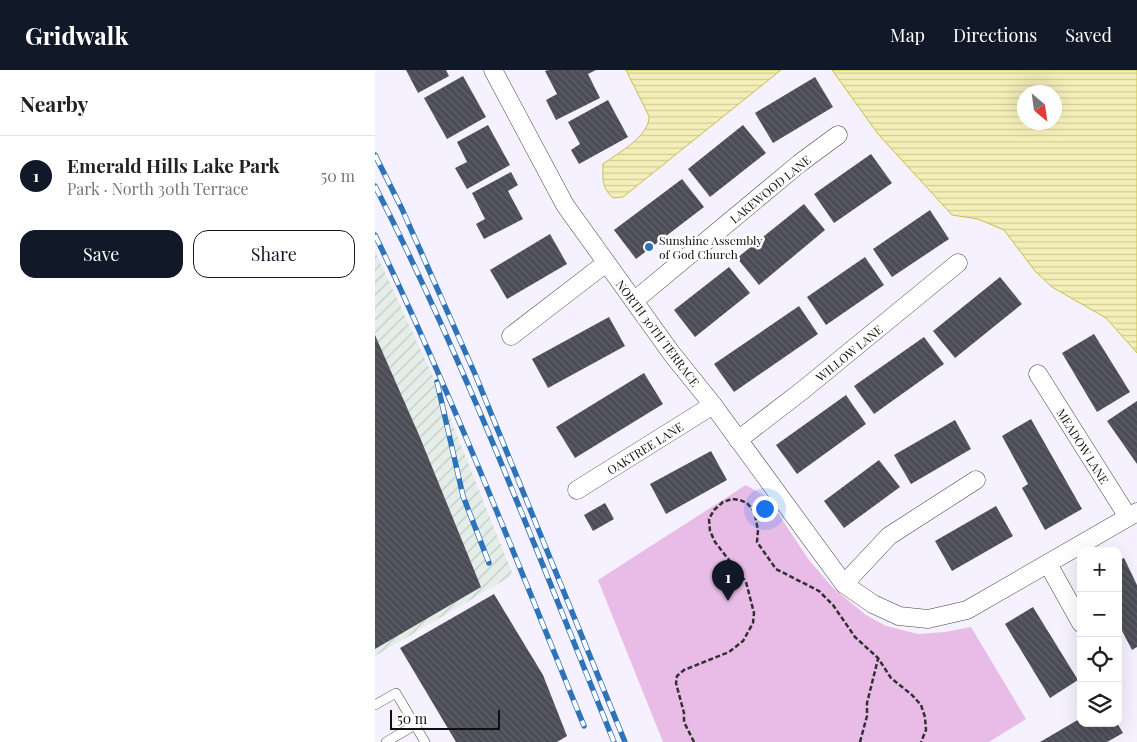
<!DOCTYPE html>
<html lang="en">
<head>
<meta charset="utf-8">
<style>
	:root { --surface:#fff; --page:#f2f2f2; --text:#222; --muted:#767676; --line:#e0e0e0; --accent:#111827 }
	body { margin:0; font-family:"Playfair Display",serif; background:var(--page); color:var(--text) }
	.controls { position:absolute; right:15px; bottom:15px; display:grid; overflow:hidden; border-radius:10px; box-shadow:0 5px 20px #0002 }
	.controls button { width:45px; height:45px; display:grid; place-items:center; padding:0; border:0; border-bottom:1px solid var(--line); background:var(--surface); color:var(--text); font:25px sans-serif }
	.compass { position:absolute; left:642px; top:15px; width:45px; height:45px; border-radius:50%; background:var(--surface); box-shadow:0 5px 20px #0002; rotate:151deg }
	.scale { position:absolute; left:15px; bottom:12px; width:110px; box-sizing:border-box; padding-left:5px; border:2px solid #0f0f0f; border-top:0; font-size:14px; line-height:18px; white-space:nowrap; color:#0f0f0f; -webkit-text-stroke:4px #fff; paint-order:stroke }
	.you { position:absolute; left:389px; top:438px; width:18px; height:18px; margin:-12px; border:4px solid #fff; border-radius:50%; background:#1a73e8; box-shadow:0 0 0 8px #1a73e833 }
	.badge { display:grid; place-items:center; width:32px; height:32px; border-radius:50%; background:var(--accent); color:#fff; font-size:16px; font-weight:700 }
	.pin { position:absolute; translate:-50% -41px; filter:drop-shadow(0 1px 2px #0008) }
	.pin::after { content:''; position:absolute; top:26px; width:18px; height:15px; background:inherit; clip-path:polygon(0 0,100% 0,50% 100%) }
	.list { margin:0; padding:0; list-style:none }
	h2 { display:flex; justify-content:space-between; align-items:center; height:65px; margin:0; padding:0 20px; font-size:21px }
	h2 small { font-size:16px; font-weight:400; color:var(--muted) }
	.list li { display:grid; grid-template-columns:32px 1fr auto; gap:15px; align-items:center; box-sizing:border-box; height:80px; padding:0 20px; border-top:1px solid var(--line) }
	.list b { display:block; font-size:19px; white-space:nowrap }
	.list p { margin:0; font-size:16px; white-space:nowrap; color:var(--muted) }
	.list em { font-size:16px; font-style:normal; color:var(--muted) }
	.actions { display:flex; gap:10px; padding:15px 20px }
	.actions a { flex:1; padding:11px 0; border:1px solid var(--accent); border-radius:15px; text-align:center; font-size:18px; color:var(--accent) }
	.actions .main { background:var(--accent); color:#fff }
	.icon { flex:none; width:28px; height:28px; fill:none; stroke:currentColor; stroke-width:2; stroke-linecap:round; stroke-linejoin:round }
	.map { position:relative; flex:none; width:762px; height:672px; overflow:hidden }
	header { display:flex; align-items:center; gap:30px; box-sizing:border-box; height:70px; padding:0 25px; background:var(--accent); color:#fff }
	header strong { font-size:24px }
	nav { display:flex; gap:28px; margin-inline-start:auto; font-size:18px }
	main { display:flex }
	aside { flex:1; background:var(--surface) }
	.map>svg:first-child { display:block }
	.industrial { fill:url(#industrial-furrows) }
	.park { fill:#e8bce7 }
	.water { fill:url(#water-rules); stroke:#c8c142; fill-rule:evenodd }
	.building { fill:url(#building-back-hatch) }
	.lines { fill:none; stroke-linecap:round; stroke-linejoin:round }
	.lane-casing { stroke:#424242; stroke-width:10 }
	.street-casing { stroke:#424242; stroke-width:19 }
	.path { stroke:#313131; stroke-width:2.5; stroke-dasharray:5 2.5; stroke-linecap:butt }
	.lane { stroke:#fff; stroke-width:9 }
	.street { stroke:#fff; stroke-width:18 }
	.rail-casing { stroke:#2c73ba; stroke-width:5.5 }
	.rail { stroke:#fff; stroke-width:4; stroke-dasharray:11; stroke-linecap:butt }
	.poi-dot { fill:#2c73ba; stroke:#fff; stroke-width:2 }
	.labels { text-anchor:middle; dominant-baseline:central; stroke-width:5; stroke-linejoin:round; paint-order:stroke }
	.street-label { font-size:12px; fill:#0f0f0f; stroke:#fff }
	.poi-label { font-size:12px; fill:#0f0f0f; stroke:#fff; text-anchor:start }
</style>
</head>
<body>
<header>
<strong>Gridwalk</strong>
<nav><a>Map</a><a>Directions</a><a>Saved</a></nav>
</header>
<main>
<aside>
<h2>Nearby<small></small></h2>
<ul class="list">
<li><span class="badge">1</span><div><b>Emerald Hills Lake Park</b><p>Park · North 30th Terrace</p></div><em>50 m</em></li>
</ul>
<div class="actions"><a class="main">Save</a><a>Share</a></div>
</aside>
<div class="map">
<svg width="762" height="672" viewBox="0 0 762 672">
	<defs>
		<pattern id="industrial-furrows" width="10" height="10" patternUnits="userSpaceOnUse" patternTransform="scale(1.25)"><rect width="10" height="10" fill="#e4ede8"/><path d="M-1 1l2-2M0 10L10 0M9 11l2-2" fill="none" stroke="#c2cac6"/></pattern>
		<pattern id="water-rules" width="6" height="5" patternUnits="userSpaceOnUse" patternTransform="scale(1.25)"><rect width="6" height="5" fill="#f4efb8"/><path d="M0 2.5h6" fill="none" stroke="#d0cc9d"/></pattern>
		<pattern id="building-back-hatch" width="6" height="6" patternUnits="userSpaceOnUse" patternTransform="scale(1.25)"><rect width="6" height="6" fill="#4c4c57"/><path d="M-1 5l2 2M0 0l6 6M5-1l2 2" fill="none" stroke="#61616a"/></pattern>
	</defs>
	<rect width="100%" height="100%" fill="#f6f1fe"/>
	<path class="industrial" d="M0 181 61 313 138 505 0 586Z"/>
	<path class="park" d="M371 415 392 427 434 490 458 518 491 545 511 556 543 564 570 562 596 557 651 649 614 672H288L223 510Z"/>
	<g class="water">
		<path d="M251 0H406L248 127 238 128C226 117 228 109 228 94 243 83 275 66 274 46Z"/>
		<path d="M457 0H762V283L731 248 677 217 660 201 629 160 603 149 577 145 503 64ZM650 22H680V52H650Z"/>
	</g>
	<g class="building">
		<path d="M31 0H71L74 6 43 23Z"/>
		<path d="M173 0H221L213 4 225 28 181 50 171 30 182 24 170 1Z"/>
		<path d="M88 6 111 47 72 69 49 28Z"/>
		<path d="M440 7 458 37 398 73 380 43Z"/>
		<path d="M233 30 253 67 204 94 196 80 205 74 193 52Z"/>
		<path d="M113 55 135 95 92 119 80 98 92 92 82 72Z"/>
		<path d="M368 55 391 83 335 127 313 99Z"/>
		<path d="M496 84 517 113 459 153 439 124Z"/>
		<path d="M136 102 143 115 133 121 148 149 109 169 101 154 110 149 97 123Z"/>
		<path d="M307 109 329 137 261 189 239 160Z"/>
		<path d="M429 134 450 160 384 215 362 188Z"/>
		<path d="M555 140 574 169 517 207 498 179Z"/>
		<path d="M175 164 192 194 132 229 115 200Z"/>
		<path d="M490 187 509 215 451 255 432 227Z"/>
		<path d="M354 197 375 223 320 267 299 240Z"/>
		<path d="M625 207 647 234 580 288 558 261Z"/>
		<path d="M424 236 443 264 359 322 339 294Z"/>
		<path d="M234 247 250 276 173 318 157 289Z"/>
		<path d="M719 264 755 322 722 342 687 283Z"/>
		<path d="M0 265 44 365 106 517 0 579Z"/>
		<path d="M549 267 569 294 499 344 479 316Z"/>
		<path d="M269 303 288 334 200 388 181 357Z"/>
		<path d="M471 325 491 354 422 404 401 375Z"/>
		<path d="M762 331V394L732 351Z"/>
		<path d="M656 349 707 439 670 460 647 418 653 414 627 366Z"/>
		<path d="M580 350 596 379 536 414 519 385Z"/>
		<path d="M336 381 352 410 291 444 275 414Z"/>
		<path d="M504 390 525 417 469 458 449 431Z"/>
		<path d="M230 433 239 449 218 461 209 445Z"/>
		<path d="M621 436 638 466 577 501 560 471Z"/>
		<path d="M749 488 762 515V577L757 580 743 553V491Z"/>
		<path d="M119 524 168 605 192 666 182 672H81L25 578Z"/>
		<path d="M658 537 703 610 675 628 630 554Z"/>
		<path d="M706 648V653H742L748 663 732 672H665Z"/>
	</g>
	<g class="lines">
		<g class="lane-casing">
			<g id="lane">
				<path d="M0 635 21 623 50 672"/>
				<path d="M11 672 40 655"/>
			</g>
		</g>
		<g class="street-casing">
			<g id="street">
				<path d="M118 0 190 135 297 284 338 335 469 514 498 534 524 546 553 549 592 540 762 442"/>
				<path d="M259 231 425 93 463 65"/>
				<path d="M136 266 231 193"/>
				<path d="M663 304 753 447"/>
				<path d="M363 370 428 320 583 193"/>
				<path d="M202 420 338 335"/>
				<path d="M673 494 706 553"/>
				<path d="M469 514 514 466 601 410"/>
			</g>
		</g>
		<g class="path">
			<path d="M319 672 309 652V643L301 613 302 606 309 600 354 582 368 571 378 553 379 543 371 512 340 472 335 461 334 449 339 440 348 432 357 429 365 430 372 433 379 441 383 460 382 472 401 499 444 521 458 535 480 567 503 588 516 608 537 625 546 635 550 647 551 660 546 672"/>
			<path d="M485 672 492 646V633L503 589"/>
		</g>
		<use href="#lane" class="lane"/>
		<use href="#street" class="street"/>
		<g class="rail-casing">
			<g id="rail">
				<path d="M0 85 27 139 100 304 250 672"/>
				<path d="M0 116C92 296 163 485 239 672"/>
				<path d="M0 165C77 325 142 491 209 656"/>
				<path d="M62 312 88 426 114 493"/>
			</g>
		</g>
		<use href="#rail" class="rail"/>
	</g>
	<circle class="poi-dot" cx="274" cy="177" r="5"/>
	<g class="labels">
		<g class="street-label">
			<text transform="translate(395 119) rotate(-39)">LAKEWOOD LANE</text>
			<text transform="translate(283 263) rotate(53)">NORTH 30TH TERRACE</text>
			<text transform="translate(474 283) rotate(-39)">WILLOW LANE</text>
			<text transform="translate(708 376) rotate(58)">MEADOW LANE</text>
			<text transform="translate(270 378) rotate(-32)">OAKTREE LANE</text>
		</g>
		<g class="poi-label">
			<text x="284" y="170">Sunshine Assembly<tspan x="284" dy="14">of God Church</tspan></text>
		</g>
	</g>
</svg>
<div class="controls">
<button>+</button>
<button>−</button>
<button><svg class="icon" aria-label="locate" viewBox="0 0 24 24"><circle cx="12" cy="12" r="6"/><path d="M12 2v4M12 18v4M2 12h4M18 12h4"/></svg></button>
<button><svg class="icon" aria-label="layers" viewBox="0 0 24 24"><path d="M12 4l9 5-9 5-9-5zM3 14l9 5 9-5"/></svg></button>
</div>
<svg class="compass" viewBox="-18 -18 36 36"><path d="M0-13l5 13h-10z" fill="#e53935"/><path d="M0 13l5-13h-10z" fill="#767676"/></svg>
<div class="scale">50 m</div>
<div class="you"></div>
<div class="pin badge" style="left:353px;top:531px">1</div>
</div>
</main>
</body>
</html>
